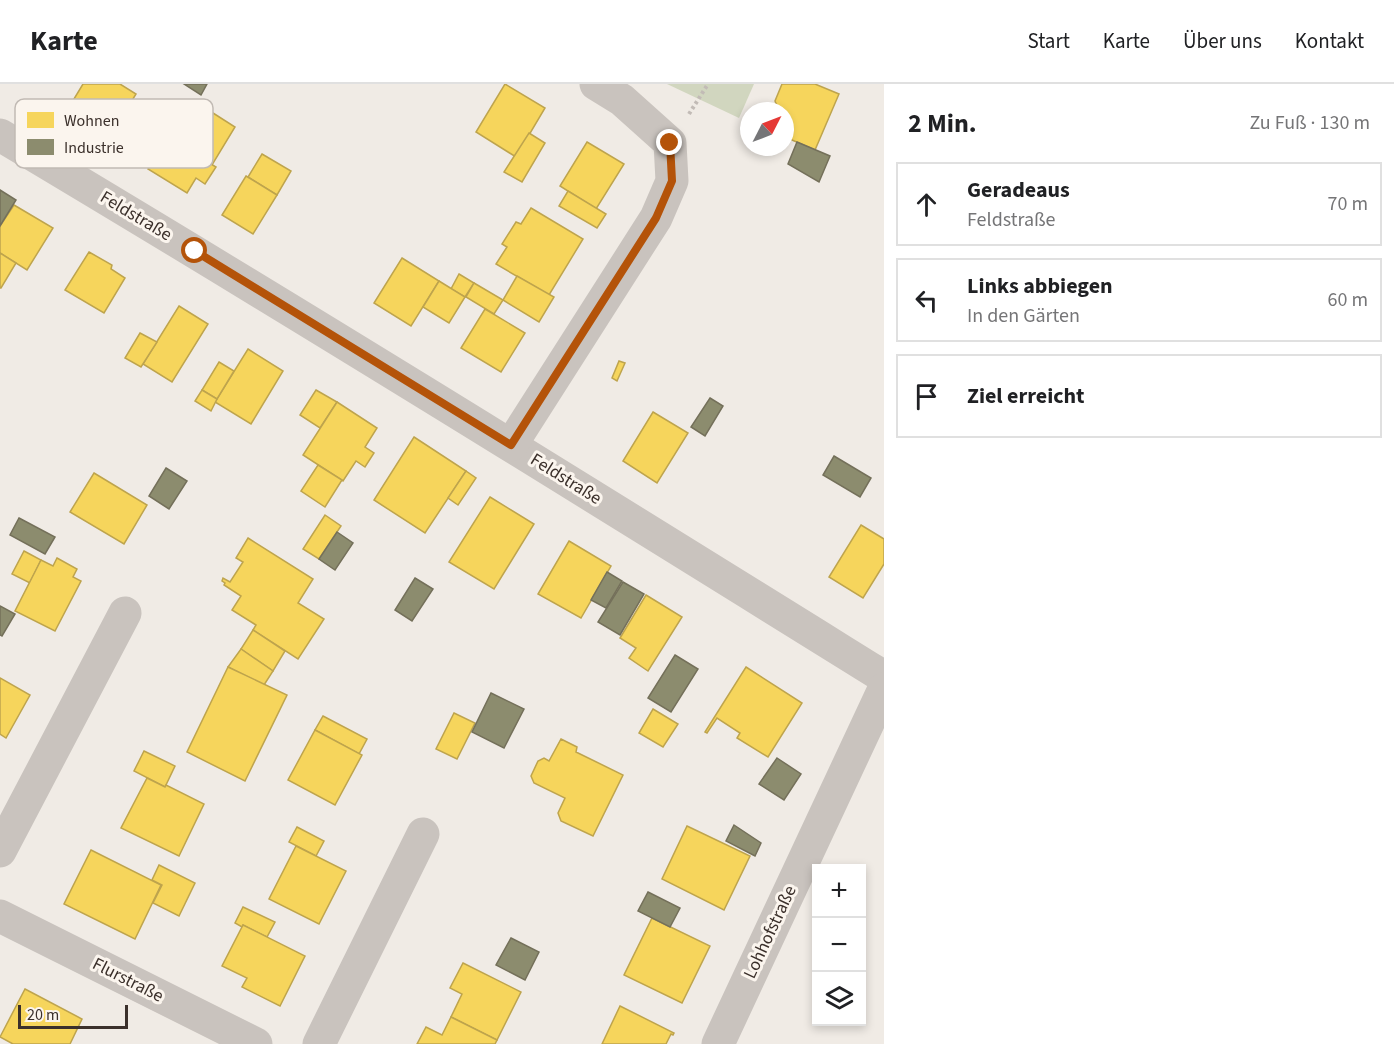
<!DOCTYPE html>
<html lang="de">
<head>
<meta charset="utf-8">
<style>
	:root { --surface:#fff; --page:#f2f2f2; --text:#202124; --muted:#757577; --line:#e0e0e0 }
	body { margin:0; font-family:"Source Sans 3",sans-serif; background:var(--page); color:var(--text) }
	.controls { position:absolute; right:18px; bottom:18px; display:grid; overflow:hidden; border-radius:0px; box-shadow:0 3px 9px #0003 }
	.controls button { width:54px; height:54px; display:grid; place-items:center; padding:0; border:0; border-bottom:2px solid var(--line); background:var(--surface); color:var(--text); font:30px sans-serif }
	.compass { position:absolute; left:740px; top:18px; width:54px; height:54px; border-radius:50%; background:var(--surface); box-shadow:0 3px 9px #0003; rotate:48deg }
	.scale { position:absolute; left:18px; bottom:15px; width:110px; box-sizing:border-box; padding-left:6px; border:3px solid #3b302b; border-top:0; font-size:16px; line-height:21px; white-space:nowrap; color:#3b302b; -webkit-text-stroke:4px #fbf5ee; paint-order:stroke }
	.stop { position:absolute; width:18px; height:18px; margin:-14px; border:4px solid #b45309; border-radius:50%; background:#fff }
	.stop.end { background:#b45309; border-color:#fff; box-shadow:0 2px 6px #0008 }
	.list { margin:0; padding:0; list-style:none }
	h2 { display:flex; justify-content:space-between; align-items:center; height:78px; margin:0; padding:0 24px; font-size:26px }
	h2 small { font-size:20px; font-weight:400; color:var(--muted) }
	.list li { display:grid; grid-template-columns:39px 1fr auto; gap:18px; align-items:center; box-sizing:border-box; height:84px; margin:0 12px 12px; padding:0 12px; border:2px solid var(--line); border-radius:0px }
	.list b { display:block; font-size:22px; white-space:nowrap }
	.list p { margin:0; font-size:20px; white-space:nowrap; color:var(--muted) }
	.list em { font-size:20px; font-style:normal; color:var(--muted) }
	.icon { flex:none; width:33px; height:33px; fill:none; stroke:currentColor; stroke-width:2; stroke-linecap:round; stroke-linejoin:round }
	.map { position:relative; flex:none; width:884px; height:960px; overflow:hidden }
	header { display:flex; align-items:center; gap:36px; box-sizing:border-box; height:84px; padding:0 30px; background:var(--surface); border-bottom:2px solid var(--line) }
	header strong { font-size:28px }
	nav { display:flex; gap:33px; margin-inline-start:auto; font-size:21px }
	main { display:flex }
	aside { flex:1; background:var(--surface) }
	.map>svg:first-child { display:block }
	.green { fill:#d1d6bf }
	.homes { fill:#f6d55c; stroke:#bea44d; stroke-width:1.5 }
	.industry { fill:#8c8c6e; stroke:#74705a; stroke-width:1.5 }
	.lines { fill:none; stroke-linecap:round; stroke-linejoin:round }
	.path { stroke:#c2bbb6; stroke-width:4; stroke-dasharray:3 3; stroke-linecap:butt }
	.minor { stroke:#c9c3be; stroke-width:33 }
	.route { stroke:#b45309; stroke-width:8 }
	.labels { text-anchor:middle; dominant-baseline:central; stroke-width:6; stroke-linejoin:round; paint-order:stroke }
	.street-label { font-size:18px; fill:#3b302b; stroke:#fbf5ee }
	.key { fill:#fbf5ee; stroke:#c1bab4; stroke-width:1.5 }
	.key-label { font-size:16px; fill:#3b302b }
</style>
</head>
<body>
<header>
<strong>Karte</strong>
<nav><a>Start</a><a>Karte</a><a>Über uns</a><a>Kontakt</a></nav>
</header>
<main>
<div class="map">
<svg width="884" height="960" viewBox="0 0 884 960">
	<rect width="100%" height="100%" fill="#f0ebe5"/>
	<path class="green" d="M667 0H754L739 34Z"/>
	<g class="homes">
		<path d="M83 0H120L136 10 106 59 63 33Z"/>
		<path d="M505 0 545 24 516 73 476 48Z"/>
		<path d="M782 0H815L839 10 815 66 785 53V27H777L778 24 775 17Z"/>
		<path d="M213 29 235 43 212 81 206 77 212 67 196 57Z"/>
		<path d="M173 43 212 67 206 77 216 83 205 100 196 94 187 109 148 85Z"/>
		<path d="M529 49 545 59 522 98 504 88Z"/>
		<path d="M587 58 624 80 596 125 560 102Z"/>
		<path d="M262 70 291 87 277 111 248 93Z"/>
		<path d="M246 92 277 111 253 150 222 131Z"/>
		<path d="M568 107 606 130 597 144 559 122Z"/>
		<path d="M14 121 53 144 27 186 0 169V142Z"/>
		<path d="M531 124 583 155 549 211 496 180 507 163 502 160 516 138 521 140Z"/>
		<path d="M89 168 112 181 111 185 125 194 104 229 65 206Z"/>
		<path d="M0 169 16 179 1 204H0Z"/>
		<path d="M402 174 439 197 411 242 374 219Z"/>
		<path d="M459 190 474 199 465 213 451 205Z"/>
		<path d="M517 192 554 213 539 238 503 216Z"/>
		<path d="M439 197 465 213 449 239 423 223Z"/>
		<path d="M474 199 503 216 494 230 466 213Z"/>
		<path d="M179 222 208 240 172 298 143 280Z"/>
		<path d="M485 225 525 249 501 288 461 264Z"/>
		<path d="M140 249 157 258 141 283 125 274Z"/>
		<path d="M248 265 283 287 251 340 215 318Z"/>
		<path d="M619 277 625 279 617 297 612 294Z"/>
		<path d="M219 278 234 287 217 315 202 306Z"/>
		<path d="M202 306 217 315 211 327 195 317Z"/>
		<path d="M316 306 337 318 320 344 300 331Z"/>
		<path d="M337 318 377 344 365 363 374 369 365 383 356 377 343 397 303 371Z"/>
		<path d="M653 328 688 349 657 399 623 377Z"/>
		<path d="M414 353 466 387 425 449 374 416Z"/>
		<path d="M318 381 342 396 325 423 301 407Z"/>
		<path d="M466 387 476 394 458 421 448 414Z"/>
		<path d="M94 389 147 421 124 460 70 428Z"/>
		<path d="M490 413 534 440 494 505 449 478Z"/>
		<path d="M325 431 341 442 319 475 303 465Z"/>
		<path d="M861 441 884 455V480L863 514 829 493Z"/>
		<path d="M248 454 313 495 298 519 324 535 298 575 253 546 256 541 232 526 241 512 224 501 225 499 222 497 223 494 230 498 243 478 236 474Z"/>
		<path d="M569 457 611 482 581 534 538 510Z"/>
		<path d="M24 467 41 476 30 499 12 490Z"/>
		<path d="M57 474 77 485 73 493 81 497 55 547 15 527 41 476 53 482Z"/>
		<path d="M646 511 682 533 648 587 629 574 636 564 620 554Z"/>
		<path d="M253 546 285 567 273 587 241 565Z"/>
		<path d="M241 565 273 587 264 601 228 583Z"/>
		<path d="M228 583 287 611 245 697 187 668Z"/>
		<path d="M746 583 802 619 768 673 737 654 740 649 717 634 707 649 705 648Z"/>
		<path d="M0 594 30 611 6 654 0 650Z"/>
		<path d="M653 625 678 640 663 663 639 649Z"/>
		<path d="M454 629 475 639 457 675 436 665Z"/>
		<path d="M323 632 367 655 359 670 315 646Z"/>
		<path d="M315 646 362 671 335 721 288 696Z"/>
		<path d="M561 655 577 663 576 668 623 691 593 752 561 737 558 729 565 714 534 699 531 692 538 677 544 674 549 677Z"/>
		<path d="M144 667 175 682 165 703 134 687Z"/>
		<path d="M147 694 165 703 166 701 204 720 179 772 121 744Z"/>
		<path d="M687 742 750 772 724 826 662 795Z"/>
		<path d="M297 743 324 757 316 772 289 758Z"/>
		<path d="M296 762 346 787 319 840 269 815Z"/>
		<path d="M91 766 161 801 135 855 64 820Z"/>
		<path d="M159 781 195 799 179 832 153 819 162 801 152 796Z"/>
		<path d="M243 823 275 838 267 853 243 841 242 843 235 839Z"/>
		<path d="M652 834 710 862 682 919 624 891Z"/>
		<path d="M243 841 305 872 280 922 242 903 247 894 222 882Z"/>
		<path d="M463 879 521 908 497 956 451 933 462 910 450 904Z"/>
		<path d="M25 905 82 935 70 960H13L0 953Z"/>
		<path d="M620 922 674 949 673 951 671 950 666 960H602Z"/>
		<path d="M451 933 497 956 495 960H417L426 943 442 951Z"/>
	</g>
	<g class="industry">
		<path d="M184 0H207L201 11Z"/>
		<path d="M797 58 830 72 819 98 788 80Z"/>
		<path d="M0 106 16 116 0 142Z"/>
		<path d="M710 314 723 322 705 352 691 343Z"/>
		<path d="M834 372 871 394 860 413 823 391Z"/>
		<path d="M166 384 187 397 169 425 149 412Z"/>
		<path d="M19 434 55 453 45 470 10 451Z"/>
		<path d="M337 448 353 459 335 486 319 475Z"/>
		<path d="M607 488 622 497 606 524 591 516Z"/>
		<path d="M415 494 433 505 412 537 395 526Z"/>
		<path d="M623 498 644 510 620 551 598 538Z"/>
		<path d="M0 522 15 530 2 552 0 551Z"/>
		<path d="M675 571 698 585 671 628 648 614Z"/>
		<path d="M491 609 524 625 504 664 472 648Z"/>
		<path d="M777 674 801 690 784 716 759 700Z"/>
		<path d="M734 741 761 759 755 772 726 757Z"/>
		<path d="M648 808 680 824 670 843 638 827Z"/>
		<path d="M511 854 539 868 525 896 496 881Z"/>
	</g>
	<g class="lines">
		<path class="path" d="M689 30 708 0"/>
		<g class="minor">
			<path d="M0 51C297 228 591 411 884 593"/>
			<path d="M511 361 656 134 672 97 670 59 622 16 596 0"/>
			<path d="M0 767 125 529"/>
			<path d="M0 832 256 960"/>
			<path d="M319 960 423 750"/>
			<path d="M718 960 884 605"/>
		</g>
	</g>
	<g class="lines">
		<path class="route" d="M195 167 511 361 656 134 672 97 670 59"/>
	</g>
	<g class="labels">
		<g class="street-label">
			<text transform="translate(136 132) rotate(31)">Feldstraße</text>
			<text transform="translate(566 395) rotate(32)">Feldstraße</text>
			<text transform="translate(770 848) rotate(-65)">Lohhofstraße</text>
			<text transform="translate(128 896) rotate(27)">Flurstraße</text>
		</g>
	</g>
	<rect x="15" y="15" width="198" height="69" rx="9" class="key"/>
	<rect x="27" y="28" width="27" height="16" fill="#f6d55c"/>
	<rect x="27" y="55" width="27" height="16" fill="#8c8c6e"/>
	<g class="key-label">
		<text x="64" y="42">Wohnen</text>
		<text x="64" y="69">Industrie</text>
	</g>
</svg>
<div class="controls">
<button>+</button>
<button>−</button>
<button><svg class="icon" aria-label="layers" viewBox="0 0 24 24"><path d="M12 4l9 5-9 5-9-5zM3 14l9 5 9-5"/></svg></button>
</div>
<svg class="compass" viewBox="-18 -18 36 36"><path d="M0-13l5 13h-10z" fill="#e53935"/><path d="M0 13l5-13h-10z" fill="#757577"/></svg>
<div class="scale">20 m</div>
<div class="stop" style="left:195px;top:167px"></div>
<div class="stop end" style="left:670px;top:59px"></div>
</div>
<aside>
<h2>2 Min.<small>Zu Fuß · 130 m</small></h2>
<ul class="list">
<li><svg class="icon" aria-label="ahead" viewBox="0 0 24 24"><path d="M12 20V5M6 11l6-6 6 6"/></svg><div><b>Geradeaus</b><p>Feldstraße</p></div><em>70 m</em></li>
<li><svg class="icon" aria-label="left" viewBox="0 0 24 24"><path d="M17 20v-9H6M10 6l-5 5 5 5"/></svg><div><b>Links abbiegen</b><p>In den Gärten</p></div><em>60 m</em></li>
<li><svg class="icon" aria-label="arrive" viewBox="0 0 24 24"><path d="M6 21V4h12l-3 4 3 4H6"/></svg><div><b>Ziel erreicht</b></div></li>
</ul>
</aside>
</main>
</body>
</html>
